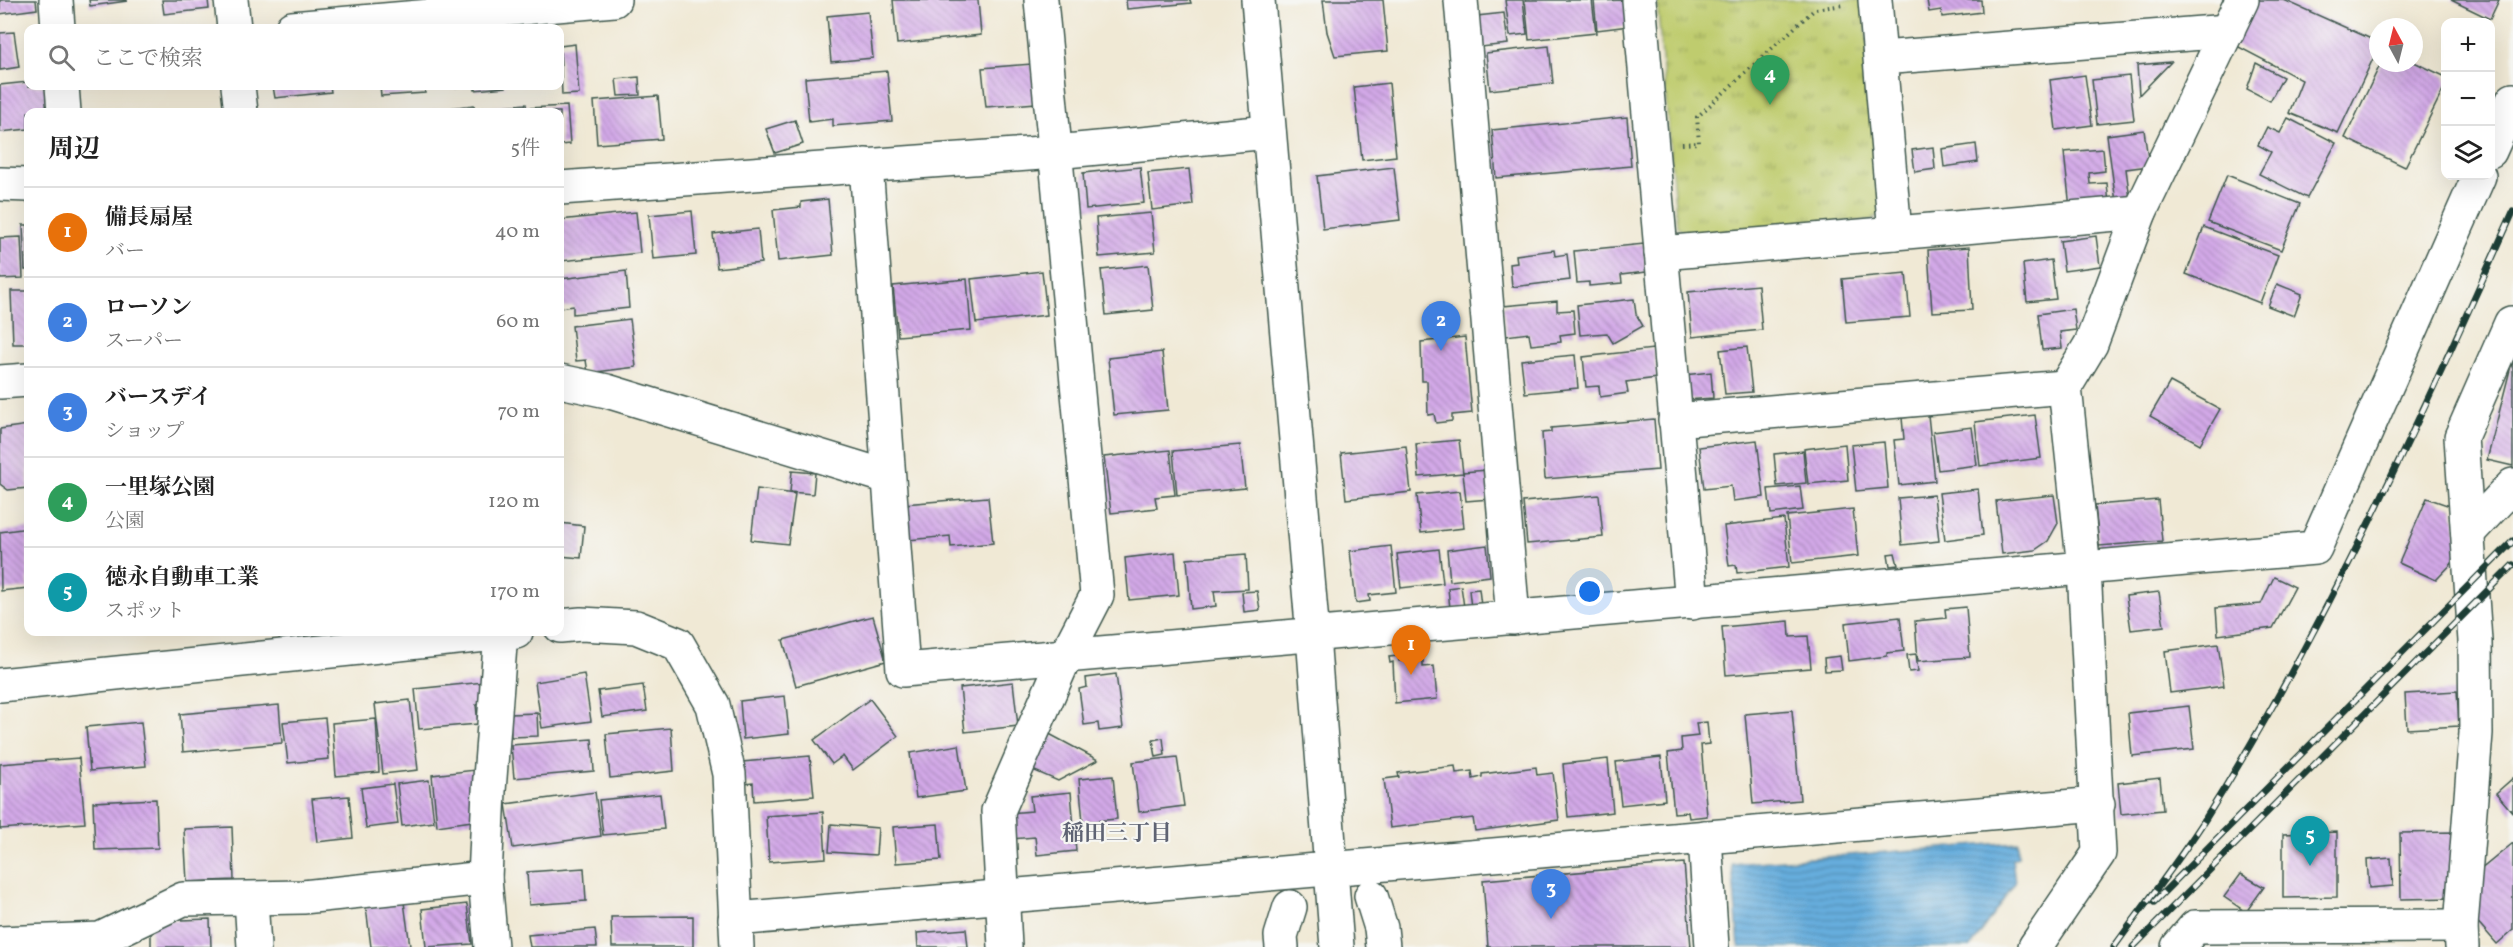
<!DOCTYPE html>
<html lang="ja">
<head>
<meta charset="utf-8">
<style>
	:root { --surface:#fff; --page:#f2f2f2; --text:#222; --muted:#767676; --line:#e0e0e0; --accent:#0f766e }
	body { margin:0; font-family:Vollkorn,"Noto Serif JP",serif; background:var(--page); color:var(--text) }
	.controls { position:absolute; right:18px; top:18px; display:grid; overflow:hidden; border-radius:12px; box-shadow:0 6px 24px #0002 }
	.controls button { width:54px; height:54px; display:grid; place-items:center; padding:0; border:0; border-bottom:2px solid var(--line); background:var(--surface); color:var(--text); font:30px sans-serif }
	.compass { position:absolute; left:2369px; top:18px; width:54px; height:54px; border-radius:50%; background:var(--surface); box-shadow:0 6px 24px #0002; rotate:353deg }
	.you { position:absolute; left:1590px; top:592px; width:21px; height:21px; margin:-15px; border:4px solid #fff; border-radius:50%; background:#1a73e8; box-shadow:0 0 0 9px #1a73e833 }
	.badge { display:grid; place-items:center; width:39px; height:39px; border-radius:50%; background:var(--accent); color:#fff; font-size:20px; font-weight:700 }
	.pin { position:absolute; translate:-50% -50px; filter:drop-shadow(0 2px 3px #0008) }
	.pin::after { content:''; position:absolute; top:32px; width:21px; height:18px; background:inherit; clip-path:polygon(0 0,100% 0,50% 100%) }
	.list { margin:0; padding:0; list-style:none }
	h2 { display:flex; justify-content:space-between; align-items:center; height:78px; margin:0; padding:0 24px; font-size:26px }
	h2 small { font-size:20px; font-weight:400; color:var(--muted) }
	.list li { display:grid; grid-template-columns:39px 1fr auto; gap:18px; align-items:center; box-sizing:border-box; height:90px; padding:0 24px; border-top:2px solid var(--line) }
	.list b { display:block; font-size:22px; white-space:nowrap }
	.list p { margin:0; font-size:20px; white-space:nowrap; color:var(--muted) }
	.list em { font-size:20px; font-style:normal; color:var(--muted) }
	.icon { flex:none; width:33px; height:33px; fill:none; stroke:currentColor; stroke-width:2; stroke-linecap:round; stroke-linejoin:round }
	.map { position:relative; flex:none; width:2513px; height:947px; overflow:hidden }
	.search { position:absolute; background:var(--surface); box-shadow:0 6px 24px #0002; left:24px; top:24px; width:540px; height:66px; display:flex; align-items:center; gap:15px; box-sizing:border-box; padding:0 21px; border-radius:12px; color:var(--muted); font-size:22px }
	.panel { position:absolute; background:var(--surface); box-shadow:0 6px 24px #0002; left:24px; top:108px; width:540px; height:528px; border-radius:12px }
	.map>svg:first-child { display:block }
	.park { fill:url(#park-tufts); stroke:#6f8451; stroke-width:1.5 }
	.water { fill:url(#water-rules); stroke:#427588; stroke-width:1.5 }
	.building { fill:url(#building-back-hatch) }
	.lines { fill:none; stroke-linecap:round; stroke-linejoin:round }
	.minor-casing { stroke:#3e574c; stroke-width:36 }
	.path { stroke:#3e574c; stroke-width:4; stroke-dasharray:1.5 4.5; stroke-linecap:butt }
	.minor { stroke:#fff; stroke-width:33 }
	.rail-casing { stroke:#1f3d34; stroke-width:7 }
	.rail { stroke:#f6f6f2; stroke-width:4.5; stroke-dasharray:14; stroke-linecap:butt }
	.labels { text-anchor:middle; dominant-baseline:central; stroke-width:4.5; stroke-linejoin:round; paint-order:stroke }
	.neighbourhood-label { font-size:22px; font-weight:bold; fill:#5e6373; stroke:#f6f6f2 }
</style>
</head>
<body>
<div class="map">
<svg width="2513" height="947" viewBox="0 0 2513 947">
	<defs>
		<pattern id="park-tufts" width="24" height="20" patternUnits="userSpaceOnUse" patternTransform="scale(1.5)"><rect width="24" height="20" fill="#bfcc6e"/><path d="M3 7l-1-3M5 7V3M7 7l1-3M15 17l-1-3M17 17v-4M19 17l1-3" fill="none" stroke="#9ba75b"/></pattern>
		<pattern id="water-rules" width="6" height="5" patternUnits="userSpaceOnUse" patternTransform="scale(1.5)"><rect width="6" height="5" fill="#66addd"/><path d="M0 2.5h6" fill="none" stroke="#538eb4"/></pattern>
		<pattern id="building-back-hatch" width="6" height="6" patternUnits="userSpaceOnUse" patternTransform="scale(1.5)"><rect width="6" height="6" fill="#d3a9e8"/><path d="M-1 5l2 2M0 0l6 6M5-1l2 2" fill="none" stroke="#ab8bbd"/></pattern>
	</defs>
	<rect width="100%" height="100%" fill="#f6f6f2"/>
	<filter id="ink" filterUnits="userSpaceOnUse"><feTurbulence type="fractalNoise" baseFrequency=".0167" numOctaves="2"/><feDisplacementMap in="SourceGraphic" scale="12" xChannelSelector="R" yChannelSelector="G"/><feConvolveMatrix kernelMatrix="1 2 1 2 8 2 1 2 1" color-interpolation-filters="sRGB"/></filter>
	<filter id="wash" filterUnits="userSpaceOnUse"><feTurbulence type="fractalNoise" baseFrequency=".008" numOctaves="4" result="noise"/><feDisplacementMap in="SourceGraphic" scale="24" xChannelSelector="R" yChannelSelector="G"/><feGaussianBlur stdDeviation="1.35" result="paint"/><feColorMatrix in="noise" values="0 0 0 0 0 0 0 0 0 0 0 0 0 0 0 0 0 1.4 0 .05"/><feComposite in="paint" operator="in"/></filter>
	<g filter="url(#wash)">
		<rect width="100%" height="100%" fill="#f0e9d5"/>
		<path class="park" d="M1657 0H1863L1884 211 1871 220 1687 234 1677 227Z"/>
		<path class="water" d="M2018 842V857L2012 859 2015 883 1971 947H1739L1732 864Z"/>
		<g id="blocks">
			<g class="building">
				<path d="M0 0H36L37 9 0 14Z"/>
				<path d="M89 0H127V1L90 6Z"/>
				<path d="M162 0H208L209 9 164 14Z"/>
				<path d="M893 0H978L981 35 897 44Z"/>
				<path d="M1126 0H1190L1191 3 1127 9Z"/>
				<path d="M1323 0H1383L1388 51 1335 56 1327 32Z"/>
				<path d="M1505 0H1523L1527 34 1510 36Z"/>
				<path d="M1525 0H1592L1596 33 1529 40Z"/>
				<path d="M1627 0 1629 26 1597 30 1594 1Z"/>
				<path d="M1927 0H1981L1982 12 1942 17 1941 10 1929 12Z"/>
				<path d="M2257 0H2284L2378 42V48L2338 133 2289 113 2302 80 2233 44Z"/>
				<path d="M2451 0H2499L2490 19Z"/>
				<path d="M868 12 873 58 831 62 827 16Z"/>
				<path d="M1504 13 1508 44 1481 47 1477 16Z"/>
				<path d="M14 32 19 67 0 70V33Z"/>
				<path d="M575 44 579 94 562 95 560 46Z"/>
				<path d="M1549 46 1553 83 1490 90 1486 53Z"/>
				<path d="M2171 62 2139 95 2137 65Z"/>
				<path d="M2414 62 2446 77V84L2405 167 2345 138 2381 63Z"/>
				<path d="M2256 63 2283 77 2270 101 2247 89Z"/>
				<path d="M1032 64 1036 103 986 107 982 68Z"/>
				<path d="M887 71 892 121 833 126V119L809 122 805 78Z"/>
				<path d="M2085 75 2092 125 2056 130 2050 80Z"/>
				<path d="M2129 76 2134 120 2097 124 2092 80Z"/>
				<path d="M639 77 640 95 618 96 616 79Z"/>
				<path d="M28 82V86H50L53 112H28V129L0 132V85Z"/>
				<path d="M1389 83 1396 156 1362 160 1354 87Z"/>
				<path d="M273 86H330L331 92 275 98Z"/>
				<path d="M380 86H424L425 93 381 96Z"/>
				<path d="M430 86H462V87L430 89Z"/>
				<path d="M475 86H506V87L475 90Z"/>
				<path d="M658 96 662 139 597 144 594 101Z"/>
				<path d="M526 104 527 112H480V108Z"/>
				<path d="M474 105 475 112H432V110Z"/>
				<path d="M567 106 570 144 560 145V112H529L528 108Z"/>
				<path d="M1627 117 1631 166 1496 178 1492 130Z"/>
				<path d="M2288 118 2336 143 2307 198 2259 174 2271 152 2258 145 2267 127 2280 133Z"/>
				<path d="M795 120 803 144 775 153 766 129Z"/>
				<path d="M2144 130 2149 166 2126 169 2130 199 2116 202 2107 135Z"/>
				<path d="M1976 144 1978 162 1944 167 1942 149Z"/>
				<path d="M1933 147 1935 169 1915 172 1912 150Z"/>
				<path d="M2103 149 2105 171 2089 173 2090 184 2107 183 2109 204 2070 208 2064 152Z"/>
				<path d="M1140 167 1144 203 1086 209 1083 173Z"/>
				<path d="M1394 167 1400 220 1323 229 1317 176Z"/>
				<path d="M1189 169 1193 205 1152 210 1148 173Z"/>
				<path d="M2227 175 2300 204 2281 250 2208 222Z"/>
				<path d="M828 199 833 255 778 261 773 210 801 207V202Z"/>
				<path d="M692 211 696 255 653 259 649 215Z"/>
				<path d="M636 212 640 253 561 261 560 220Z"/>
				<path d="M1151 213 1155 252 1099 257 1096 218Z"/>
				<path d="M23 225H28V270H25Z"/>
				<path d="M2204 227 2278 255 2260 303 2186 274Z"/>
				<path d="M758 229 761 263 717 268 713 234Z"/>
				<path d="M2096 236 2100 266 2064 271 2060 241Z"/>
				<path d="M21 237 23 278 0 279V238Z"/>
				<path d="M1644 244 1646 272 1621 275 1622 283 1589 286V282L1577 283 1574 251Z"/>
				<path d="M1969 247 1972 310 1932 312 1928 250Z"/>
				<path d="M1554 250 1555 256 1567 254 1570 280 1512 287 1510 264 1517 263 1516 255Z"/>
				<path d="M2051 260 2056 299 2027 302 2023 264Z"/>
				<path d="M1148 265 1153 310 1106 315 1101 270Z"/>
				<path d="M626 271 629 308 573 314V306L560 308V279Z"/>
				<path d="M1042 271 1047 315 976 323 971 279Z"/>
				<path d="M1906 273 1910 317 1846 322 1842 279Z"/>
				<path d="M967 279 971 330 898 336 893 286Z"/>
				<path d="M2277 284 2302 294 2294 316 2268 306Z"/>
				<path d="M1758 285 1762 330 1692 337 1688 292Z"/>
				<path d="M11 291H28V344H13Z"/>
				<path d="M1634 299 1636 314 1643 326 1613 343 1607 333 1580 335 1577 305Z"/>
				<path d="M1557 301V311L1573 310 1575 333 1560 335 1561 342 1531 345 1529 333 1506 336 1503 306Z"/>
				<path d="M2073 309 2076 330 2060 332 2062 348 2042 350 2038 314Z"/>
				<path d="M630 319 636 367 588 373 586 360 576 361 572 326Z"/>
				<path d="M1465 337 1472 413 1452 415V421L1436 423 1434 414 1428 415 1427 381H1422L1421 342Z"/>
				<path d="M1747 347 1752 392 1725 394 1720 350Z"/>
				<path d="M1653 349 1657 378 1626 382 1628 393 1600 397 1599 386 1586 387 1583 357Z"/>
				<path d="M1162 352 1168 410 1114 415 1108 358Z"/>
				<path d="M1575 355 1578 388 1525 393 1521 360Z"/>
				<path d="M2512 362H2513V466L2487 460Z"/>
				<path d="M1711 372 1713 398 1686 400 1684 375Z"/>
				<path d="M2170 382 2220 409 2200 444 2150 416Z"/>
				<path d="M1928 415 1935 481 1899 485 1894 440 1904 439 1902 418Z"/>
				<path d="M2035 415 2041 458 1980 466 1975 422Z"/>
				<path d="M1654 419 1658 470 1545 479 1542 433 1551 432V428Z"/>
				<path d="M28 425V488L8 490 0 484V429Z"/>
				<path d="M1972 427 1977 465 1938 470 1933 432Z"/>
				<path d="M1459 440 1463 473 1419 477 1416 444Z"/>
				<path d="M1757 440 1764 497 1733 501 1731 486 1704 489 1699 447Z"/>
				<path d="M1884 442 1888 488 1856 491 1851 445Z"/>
				<path d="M1845 444 1848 480 1808 484 1804 449Z"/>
				<path d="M1240 445 1245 488 1177 495 1173 451Z"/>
				<path d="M1406 446 1411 492 1346 499 1341 453Z"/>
				<path d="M1170 450 1175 495 1155 497 1157 508 1111 513 1104 457Z"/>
				<path d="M1803 451 1806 483 1777 486 1774 454Z"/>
				<path d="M1487 470 1490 499 1466 501 1463 472Z"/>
				<path d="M792 471 815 473 813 494 790 492Z"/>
				<path d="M1800 486 1803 510 1771 514 1768 489Z"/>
				<path d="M757 489 795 494 788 544 751 540Z"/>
				<path d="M1978 489 1983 535 1945 540 1939 493Z"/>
				<path d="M1460 491 1464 528 1421 533 1417 495Z"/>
				<path d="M1599 495 1603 537 1527 544 1523 502Z"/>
				<path d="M1934 495 1939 541 1902 545 1898 498Z"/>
				<path d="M2054 495 2058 523 2048 541 2035 550 2002 554 1996 501Z"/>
				<path d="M988 497 993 543 951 547 950 536 908 540 904 504Z"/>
				<path d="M2427 498 2453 507 2460 555 2436 580 2399 563Z"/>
				<path d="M2158 500 2162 541 2099 546 2095 505Z"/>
				<path d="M1853 509 1858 556 1792 563 1787 516Z"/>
				<path d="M1784 519 1789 567 1737 573 1736 565 1729 566 1724 526Z"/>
				<path d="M560 523 584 526 581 558 560 556Z"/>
				<path d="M28 528V588L1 591 0 532Z"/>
				<path d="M1487 545 1490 576 1450 581 1447 550Z"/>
				<path d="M1391 546 1396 592 1369 595 1370 601 1356 603 1350 551Z"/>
				<path d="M1439 549 1443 583 1401 588 1397 554Z"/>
				<path d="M1175 552 1179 595 1129 600 1125 558Z"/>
				<path d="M1895 553 1898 565 1890 566 1888 554Z"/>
				<path d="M1246 554 1248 589 1214 591 1216 606 1191 609 1187 559Z"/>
				<path d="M2274 577 2295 587 2273 628 2218 635 2216 608 2261 604Z"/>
				<path d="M1461 586 1464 607 1450 609 1448 588Z"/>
				<path d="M1479 589 1481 606 1471 608 1469 590Z"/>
				<path d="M1257 591 1260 610 1244 612 1242 592Z"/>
				<path d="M2159 592 2164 626 2131 630 2126 596Z"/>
				<path d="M1966 607 1970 657 1918 661 1915 621 1946 618 1945 609Z"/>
				<path d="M873 616 886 661 796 686 783 640Z"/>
				<path d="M1900 617 1904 651 1887 653V656L1849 661 1845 623Z"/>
				<path d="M1789 621 1790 637 1808 636 1811 668 1726 675 1722 627Z"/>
				<path d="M2218 644 2224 686 2170 693 2165 651Z"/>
				<path d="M1916 654 1918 671 1909 672 1907 655Z"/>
				<path d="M1398 656 1399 661 1423 659V667L1434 666 1437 699 1395 703 1393 662 1390 663 1389 657Z"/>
				<path d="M1840 656 1842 670 1825 671 1824 658Z"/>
				<path d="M584 674 591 721 542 728 535 682Z"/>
				<path d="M1116 674 1123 728 1099 731 1098 723 1084 725 1079 689 1087 687 1086 678Z"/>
				<path d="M484 682 486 704 476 705 478 724 419 729 415 689Z"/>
				<path d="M1013 682 1018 726 965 732 960 688Z"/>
				<path d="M643 685 647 711 602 717 598 691Z"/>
				<path d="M2457 691 2459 726 2407 729 2405 694Z"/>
				<path d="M785 696 789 734 743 739 740 701Z"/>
				<path d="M870 699 898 736 853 770 843 756 832 764 814 740Z"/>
				<path d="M410 700 418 770 383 774 375 704Z"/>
				<path d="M279 705 282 743 183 752 180 714Z"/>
				<path d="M2189 706 2194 749 2132 756 2128 713Z"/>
				<path d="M1792 710 1800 800 1753 804 1745 714Z"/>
				<path d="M537 713 538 736 511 737 510 714Z"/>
				<path d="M325 718 329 759 288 763 283 722Z"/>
				<path d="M376 719 379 772 336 776 332 723Z"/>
				<path d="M141 722 146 766 90 771 86 727Z"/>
				<path d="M1707 722 1709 744 1701 745 1707 816 1689 818 1688 812 1674 813 1668 753 1682 751 1681 738 1698 736 1696 723Z"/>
				<path d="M671 728 674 771 610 778 606 734Z"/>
				<path d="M1040 729 1098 760 1058 781 1021 765Z"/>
				<path d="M1163 738 1165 755 1156 757 1153 740Z"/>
				<path d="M592 739 594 771 514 778 511 745Z"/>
				<path d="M959 745 966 791 916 798 910 753Z"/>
				<path d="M810 756 814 796 754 801 753 783 744 784 742 762Z"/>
				<path d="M1177 757 1184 806 1139 812 1133 762Z"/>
				<path d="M1661 757 1665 800 1621 805 1616 762Z"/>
				<path d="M79 758 85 823 0 829V764Z"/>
				<path d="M1608 759 1613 812 1568 817 1563 764Z"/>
				<path d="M1455 766 1456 773 1472 771 1473 779 1482 777V774L1536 767 1537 775 1553 773 1559 820 1475 831 1473 818 1390 828 1384 779 1399 777 1398 773Z"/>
				<path d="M475 770 479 820 437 826 432 775Z"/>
				<path d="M1113 776 1117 819 1083 822 1079 779Z"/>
				<path d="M2160 778 2163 810 2121 814 2118 783Z"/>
				<path d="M2513 778V813L2496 793Z"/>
				<path d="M429 780 434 822 402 826 397 784Z"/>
				<path d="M393 784 398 824 366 828 361 788Z"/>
				<path d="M595 792 601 836 513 848 506 804Z"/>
				<path d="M1071 792 1076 851 1037 855 1035 837 1011 839 1009 813 1032 811 1030 796Z"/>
				<path d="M660 794 664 829 603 835 599 800Z"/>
				<path d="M349 796 353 838 317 842 312 799Z"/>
				<path d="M156 799 158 848 95 850 93 802Z"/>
				<path d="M823 812 826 858 769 862 766 816Z"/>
				<path d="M831 824 878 828 876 855 829 852Z"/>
				<path d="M938 824 941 860 896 863 893 827Z"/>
				<path d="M232 827 234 880 187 882 184 829Z"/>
				<path d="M2337 832V897L2283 898V834Z"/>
				<path d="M2455 832 2456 898 2401 899 2400 833Z"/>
				<path d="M2513 843V930L2497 944 2475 919 2479 871Z"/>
				<path d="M2391 858 2393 886 2369 888 2367 860Z"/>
				<path d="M1684 863 1691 947H1488L1483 880Z"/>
				<path d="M584 868 586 901 529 905 527 872Z"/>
				<path d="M2241 874 2264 887 2246 912 2224 897Z"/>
				<path d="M404 902 410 946 371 947 366 907Z"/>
				<path d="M467 904 472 944 426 947 422 909Z"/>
				<path d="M693 916V947H612L611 917Z"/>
				<path d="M210 919 211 947H151V921Z"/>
				<path d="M595 929 597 947H530L528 935Z"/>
				<path d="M966 929 968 947H918L917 933Z"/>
			</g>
		</g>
	</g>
	<g filter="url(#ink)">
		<use href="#blocks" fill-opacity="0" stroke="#3e574c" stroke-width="1.5"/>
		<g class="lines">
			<g class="minor-casing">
				<g id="minor">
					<path d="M56 0 58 28"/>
					<path d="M231 0 234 28"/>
					<path d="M1258 0 1313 636 1337 947"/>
					<path d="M1461 0 1513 618"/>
					<path d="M1639 0 1692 603"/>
					<path d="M1875 0 1895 233"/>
					<path d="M292 28 614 0"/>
					<path d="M1881 58 2228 31"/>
					<path d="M62 86 64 112"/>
					<path d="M238 86 241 112"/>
					<path d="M2490 151 2513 100"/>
					<path d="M866 165 903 670 2315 548 2479 176"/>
					<path d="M0 184 28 185"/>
					<path d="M560 188 1055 152 1269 132"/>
					<path d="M1661 253 2140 212"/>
					<path d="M560 381 607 391 888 477"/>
					<path d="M0 382 28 380"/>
					<path d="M1675 420 2065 387"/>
					<path d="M2468 533 2513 485"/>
					<path d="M560 626 581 624 636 627 678 644 713 705 729 774 737 947"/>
					<path d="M0 685 516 632"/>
					<path d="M1705 837 1712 947"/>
					<path d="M1371 896 1381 928 1383 947"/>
					<path d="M251 899 254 947"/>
					<path d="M735 919 2098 804"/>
					<path d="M0 943 100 939 183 899 303 897 485 878"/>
					<path d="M491 947 485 878 489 791 501 632"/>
					<path d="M1005 947 998 811 1065 657 1097 595 1041 0"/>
					<path d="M1282 947 1281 936 1290 907"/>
					<path d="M2035 947 2099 853 2084 569 2065 387 2091 344 2140 212 2242 0"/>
					<path d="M2178 947 2195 927 2461 926"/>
					<path d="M2462 947 2461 926 2476 733 2475 641 2461 437 2511 323"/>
				</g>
			</g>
			<path class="path" d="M1682 144 1699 143 1697 117 1815 9 1844 5"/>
			<use href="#minor" class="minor"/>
			<g class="rail-casing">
				<g id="rail">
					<path d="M2154 902 2513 541"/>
					<path d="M2114 947C2145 904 2178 862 2206 818 2327 626 2420 419 2513 212"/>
					<path d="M2133 947 2513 565"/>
				</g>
			</g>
			<use href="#rail" class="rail"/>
		</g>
	</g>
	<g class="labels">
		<g class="neighbourhood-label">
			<text x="1117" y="834">稲田三丁目</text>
		</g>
	</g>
</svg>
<div class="controls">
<button>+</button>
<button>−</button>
<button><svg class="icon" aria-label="layers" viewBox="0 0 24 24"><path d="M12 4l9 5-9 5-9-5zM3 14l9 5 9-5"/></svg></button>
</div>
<svg class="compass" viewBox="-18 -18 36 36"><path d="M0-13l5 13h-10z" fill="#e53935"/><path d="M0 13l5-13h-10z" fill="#767676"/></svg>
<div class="you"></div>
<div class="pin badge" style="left:1411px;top:675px;background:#e8710a">1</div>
<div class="pin badge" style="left:1441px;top:351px;background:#3f7fe0">2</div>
<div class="pin badge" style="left:1551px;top:919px;background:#3f7fe0">3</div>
<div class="pin badge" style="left:1770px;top:105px;background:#2e9e5b">4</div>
<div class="pin badge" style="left:2310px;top:866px;background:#0f9aa8">5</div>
<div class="search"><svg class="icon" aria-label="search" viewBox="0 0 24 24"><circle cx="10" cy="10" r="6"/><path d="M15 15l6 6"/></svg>ここで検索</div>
<section class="panel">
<h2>周辺<small>5件</small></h2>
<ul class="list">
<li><span class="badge" style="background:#e8710a">1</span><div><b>備長扇屋</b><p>バー</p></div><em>40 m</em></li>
<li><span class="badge" style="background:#3f7fe0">2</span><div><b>ローソン</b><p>スーパー</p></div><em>60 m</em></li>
<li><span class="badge" style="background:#3f7fe0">3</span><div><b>バースデイ</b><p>ショップ</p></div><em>70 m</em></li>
<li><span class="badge" style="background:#2e9e5b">4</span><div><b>一里塚公園</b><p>公園</p></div><em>120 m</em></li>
<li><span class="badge" style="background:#0f9aa8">5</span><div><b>徳永自動車工業</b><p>スポット</p></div><em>170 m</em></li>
</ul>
</section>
</div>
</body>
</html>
